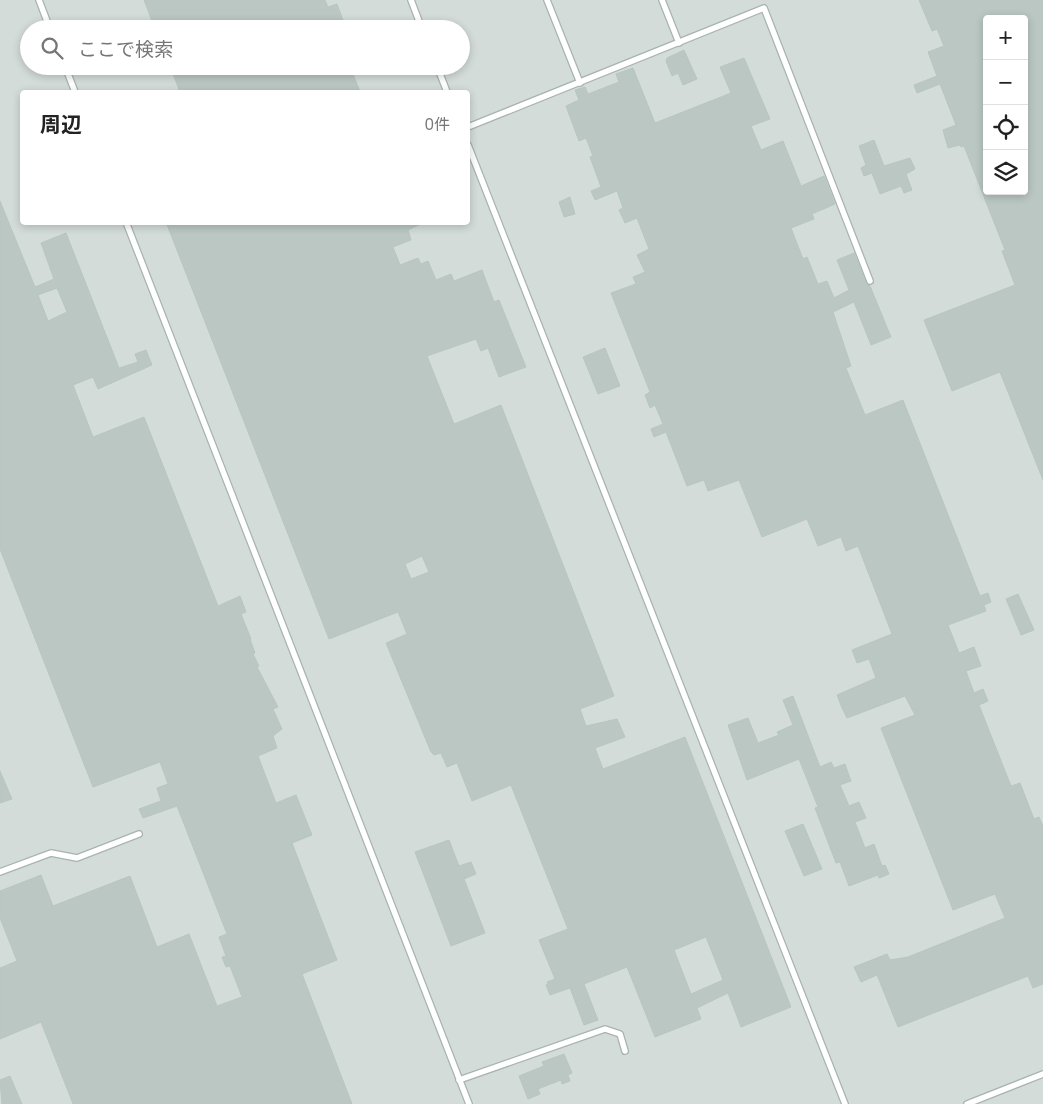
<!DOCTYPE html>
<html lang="ja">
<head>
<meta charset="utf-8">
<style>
	:root { --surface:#fff; --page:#f2f2f2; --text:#222; --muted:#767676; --line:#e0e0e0 }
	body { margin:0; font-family:"IBM Plex Sans","Noto Sans JP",sans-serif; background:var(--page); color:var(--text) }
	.controls { position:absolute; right:15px; top:15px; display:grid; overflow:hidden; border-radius:5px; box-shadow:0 2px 8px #0003 }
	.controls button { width:45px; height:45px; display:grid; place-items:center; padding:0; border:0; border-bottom:1px solid var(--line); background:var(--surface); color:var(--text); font:25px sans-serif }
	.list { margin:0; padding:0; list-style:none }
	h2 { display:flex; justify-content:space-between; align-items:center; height:65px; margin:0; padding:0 20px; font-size:21px }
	h2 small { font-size:16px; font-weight:400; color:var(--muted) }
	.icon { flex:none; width:28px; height:28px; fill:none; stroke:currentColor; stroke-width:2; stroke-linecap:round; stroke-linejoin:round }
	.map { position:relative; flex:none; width:1043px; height:1104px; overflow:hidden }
	.search { position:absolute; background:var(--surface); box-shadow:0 2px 8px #0003; left:20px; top:20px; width:450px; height:55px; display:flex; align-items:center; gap:12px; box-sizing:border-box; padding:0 18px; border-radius:28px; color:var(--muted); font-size:19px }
	.panel { position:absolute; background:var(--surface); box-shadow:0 2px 8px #0003; left:20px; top:90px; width:450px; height:135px; border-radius:5px }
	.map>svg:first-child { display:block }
	.built { fill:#d3dcd9; fill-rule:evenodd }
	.building { fill:#bac7c3; stroke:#b8c6c1; fill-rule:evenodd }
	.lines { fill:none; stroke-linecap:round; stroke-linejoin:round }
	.lane-casing { stroke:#a8b4b1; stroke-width:8 }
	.lane { stroke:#fff; stroke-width:5.5 }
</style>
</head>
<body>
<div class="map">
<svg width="1043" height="1104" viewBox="0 0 1043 1104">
	<rect width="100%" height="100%" fill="#e5edea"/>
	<path class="built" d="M0 0H1043V1104H0ZM987 19H1024V191H987ZM29 29H461V66H29ZM22 92H468V222H22Z"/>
	<g class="building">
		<path d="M144 0H325L328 7 337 4 344 23 334 26 335 29H155Z"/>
		<path d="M919 0H1043V480L1000 372 952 391 924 320 1015 285 1002 251 1005 250 964 146 961 147 960 145 948 148 943 130 956 125 940 84 917 93 914 85 937 76 928 52 944 46 937 29 932 31ZM987 19H1024V191H987Z"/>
		<path d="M684 50 697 79 683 85 678 73 672 76 666 61 667 58Z"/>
		<path d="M744 58 770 119 751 126 761 150 783 141 801 186 824 176 835 204 812 214 814 219 791 228 803 259 807 257 818 284 827 281 834 298 849 290 837 260 854 253 866 283 870 286 891 337 871 345 854 302 833 312 851 366 846 368 865 415 903 400 980 596 988 593 991 602 984 605 986 611 948 625 959 653 974 647 981 666 966 671 974 693 983 689 988 701 979 705 1011 786 1020 783 1034 819 1039 817 1043 826V984L1033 988 1028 976 898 1027 877 975 861 982 854 967 887 954 890 960 908 957 1005 918 995 894 953 910 881 728 915 715 905 696 847 718 842 708 837 695 876 678 869 659 857 663 852 650 892 634 858 546 846 551 841 537 818 546 807 519 762 537 739 480 708 491 704 480 687 486 666 432 654 437 651 429 663 424 655 405 650 408 645 395 650 392 611 293 636 284 633 277 645 272 637 255 649 249 637 218 625 223 619 210 623 208 617 191 595 200 591 191 601 187 590 157 593 156 586 138 579 141 566 106 579 100 575 90 585 87 588 94 619 82 616 74 633 68 655 123 731 93 720 67Z"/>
		<path d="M170 66H350L360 92H180Z"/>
		<path d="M874 140 884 166 910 158 915 169 906 174 912 190 904 193 901 186 880 194 872 173 864 176 861 168 866 165 859 146Z"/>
		<path d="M570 197 575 214 564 217 559 202Z"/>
		<path d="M0 201 35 287 54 279 41 243 66 233 119 368 138 362 135 354 146 350 152 365 98 389 93 377 73 385 93 437 144 417 218 606 240 596 246 612 241 614 251 639H250L255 653 253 654 259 666 257 667 278 707 273 709 282 729 273 736 277 748 258 756 276 803 296 795 312 835 292 843 337 960 302 974 352 1104H73L41 1022 0 1039V968L17 961 0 918V891L41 875 53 906 130 876 157 947 189 934 217 1006 242 997 230 966 226 967 222 957 226 956 219 937 227 934 177 806 143 818 139 809 161 801 157 788 168 784 160 762 93 787 0 549ZM57 288 67 312 48 321 38 295Z"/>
		<path d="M166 222H425L408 230 411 240 393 247 400 265 418 258 421 264 428 261 436 280 451 274 454 281 482 270 494 302 499 300 526 367 499 377 488 348 481 351 476 339 427 356 454 424 501 405 614 696 580 709 586 726 617 719 625 737 595 748 603 769 685 737 791 1007 741 1027 728 993 697 1008 701 1019 655 1037 627 967 584 984 598 1020 584 1025 570 988 550 995 546 985 548 984 547 982 555 979 539 940 568 929 511 785 472 801 457 763 447 767 441 753 434 755 431 752 386 643 407 634 398 612 329 639ZM422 556 429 572 411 579 405 564ZM706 937 723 980 691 994 674 950Z"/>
		<path d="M605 348 620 386 598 394 583 357Z"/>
		<path d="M1018 594 1034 630 1021 635 1006 599Z"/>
		<path d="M793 696 820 767 831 762 834 768 845 764 851 781 840 785 849 806 859 802 866 818 855 822 865 848 874 844 882 866 885 865 889 874 879 878 878 875 849 886 840 862 836 863 815 808 818 807 799 759 747 780 728 725 748 718 758 743 779 735 777 732 793 725 783 700Z"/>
		<path d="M0 771 12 799 0 803Z"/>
		<path d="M803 824 822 869 804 876 785 831Z"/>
		<path d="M449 840 459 866 471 862 476 874 464 879 485 933 451 946 415 852Z"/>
		<path d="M564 1054 572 1073 568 1075 570 1081 562 1084 561 1080 538 1089 540 1094 528 1099 519 1076 544 1066 542 1062Z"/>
		<path d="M10 1076 22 1104H2L0 1080Z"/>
	</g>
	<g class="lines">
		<g class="lane-casing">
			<g id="lane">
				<path d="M39 0 50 29"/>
				<path d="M411 0 422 29"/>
				<path d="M547 0 580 83"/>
				<path d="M662 0 679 43"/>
				<path d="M65 66 75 92"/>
				<path d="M437 66 447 92"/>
				<path d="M468 127 764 8 870 281"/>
				<path d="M468 145 845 1104"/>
				<path d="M126 222 469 1104"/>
				<path d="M0 872 51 853 77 858 139 834"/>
				<path d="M459 1080 605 1029 620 1034 625 1051"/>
				<path d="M967 1104 1043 1074"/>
			</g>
		</g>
		<use href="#lane" class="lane"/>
	</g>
</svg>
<div class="controls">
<button>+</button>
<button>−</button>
<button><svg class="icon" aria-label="locate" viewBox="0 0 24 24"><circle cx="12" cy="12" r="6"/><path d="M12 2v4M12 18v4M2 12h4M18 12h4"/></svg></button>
<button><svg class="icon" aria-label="layers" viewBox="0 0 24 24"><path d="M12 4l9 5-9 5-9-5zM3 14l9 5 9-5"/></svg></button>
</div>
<div class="search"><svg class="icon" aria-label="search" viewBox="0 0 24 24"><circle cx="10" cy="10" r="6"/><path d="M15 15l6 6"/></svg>ここで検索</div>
<section class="panel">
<h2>周辺<small>0件</small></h2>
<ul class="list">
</ul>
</section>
</div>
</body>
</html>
